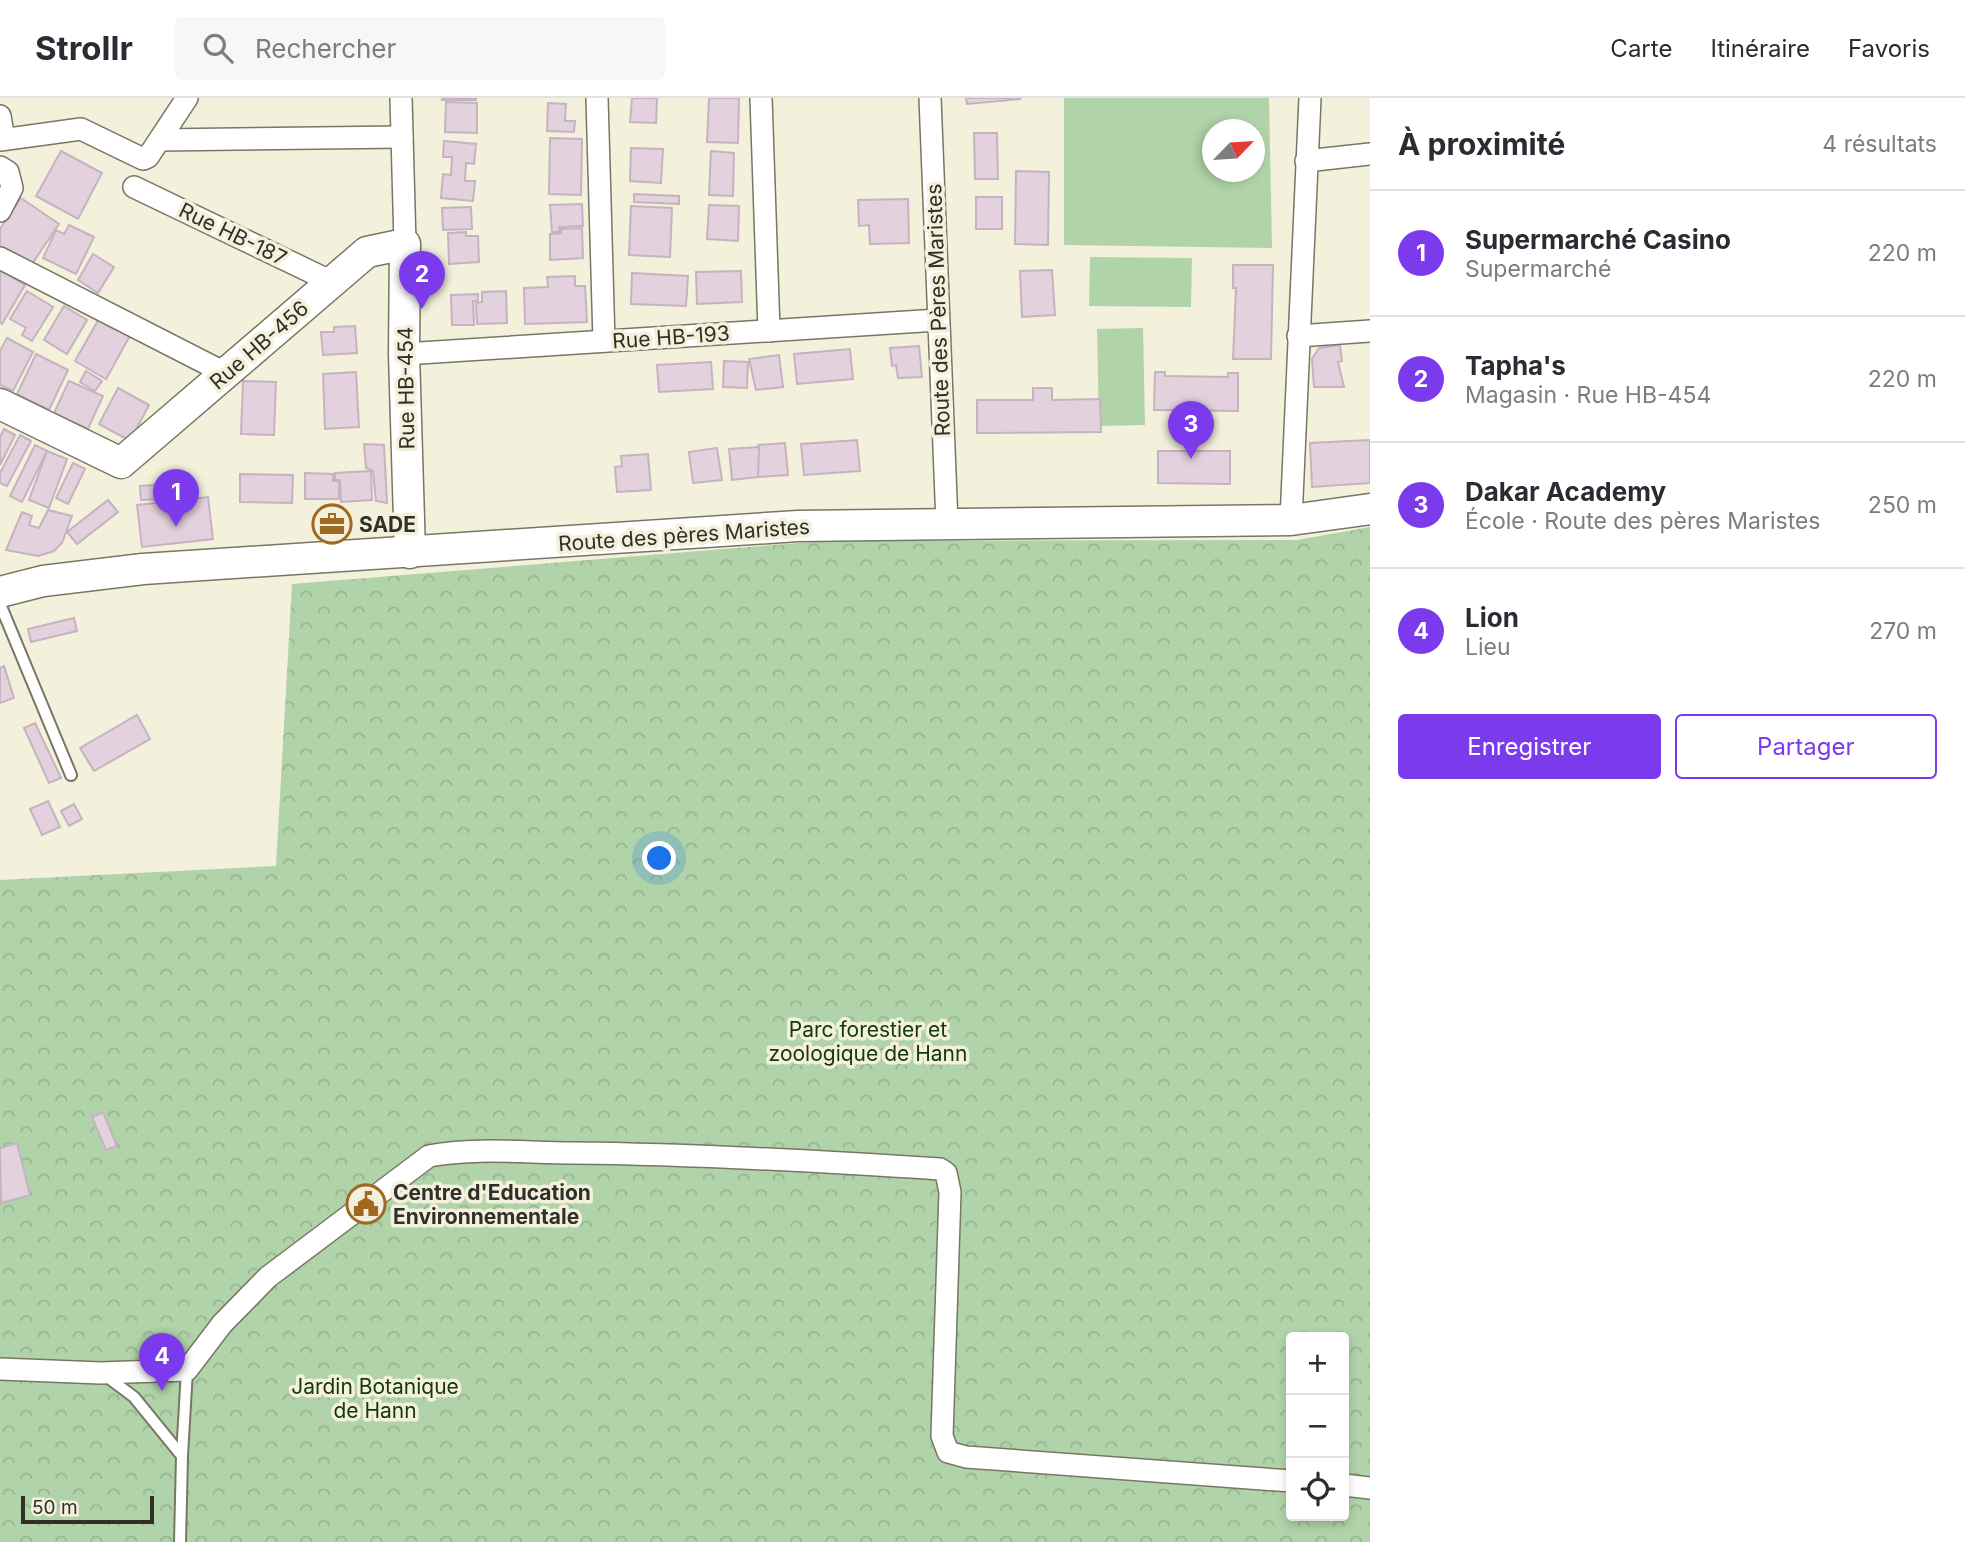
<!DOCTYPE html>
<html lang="fr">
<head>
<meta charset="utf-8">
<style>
	:root { --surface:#fff; --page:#f7f7f7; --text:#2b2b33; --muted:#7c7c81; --line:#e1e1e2; --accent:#7c3aed }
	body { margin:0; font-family:Inter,sans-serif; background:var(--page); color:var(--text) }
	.controls { position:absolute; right:21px; bottom:21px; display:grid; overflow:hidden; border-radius:7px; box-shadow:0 4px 10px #0003 }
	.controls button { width:63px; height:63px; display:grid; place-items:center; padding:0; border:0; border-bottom:2px solid var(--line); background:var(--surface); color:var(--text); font:35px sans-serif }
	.compass { position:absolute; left:1202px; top:21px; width:63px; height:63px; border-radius:50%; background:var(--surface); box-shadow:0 4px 10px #0003; rotate:65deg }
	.scale { position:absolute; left:21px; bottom:18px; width:133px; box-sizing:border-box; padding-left:7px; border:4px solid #313028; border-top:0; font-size:19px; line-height:24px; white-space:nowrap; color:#313028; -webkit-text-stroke:5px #f3f0db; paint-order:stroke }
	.you { position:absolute; left:660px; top:761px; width:24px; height:24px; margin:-18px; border:5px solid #fff; border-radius:50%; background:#1a73e8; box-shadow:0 0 0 10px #1a73e833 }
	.badge { display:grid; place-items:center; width:46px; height:46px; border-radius:50%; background:var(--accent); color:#fff; font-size:23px; font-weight:700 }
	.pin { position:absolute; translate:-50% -58px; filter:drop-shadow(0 2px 4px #0008) }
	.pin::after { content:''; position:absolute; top:37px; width:24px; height:21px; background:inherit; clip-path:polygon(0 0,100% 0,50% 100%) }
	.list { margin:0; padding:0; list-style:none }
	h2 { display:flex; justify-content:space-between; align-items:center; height:91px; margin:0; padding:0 28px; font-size:30px }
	h2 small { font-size:23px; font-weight:400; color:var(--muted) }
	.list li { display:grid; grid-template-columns:46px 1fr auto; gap:21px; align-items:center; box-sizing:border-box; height:126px; padding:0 28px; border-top:2px solid var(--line) }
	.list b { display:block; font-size:26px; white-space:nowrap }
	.list p { margin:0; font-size:23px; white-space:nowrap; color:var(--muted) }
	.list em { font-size:23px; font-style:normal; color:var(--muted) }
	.actions { display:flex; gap:14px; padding:21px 28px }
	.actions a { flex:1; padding:16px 0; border:2px solid var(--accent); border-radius:7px; text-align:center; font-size:24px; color:var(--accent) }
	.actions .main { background:var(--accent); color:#fff }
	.icon { flex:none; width:38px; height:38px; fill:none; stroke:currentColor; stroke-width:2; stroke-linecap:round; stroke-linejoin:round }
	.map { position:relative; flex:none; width:1370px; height:1444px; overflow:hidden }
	header { display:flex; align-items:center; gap:42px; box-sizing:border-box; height:98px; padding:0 35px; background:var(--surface); border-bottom:2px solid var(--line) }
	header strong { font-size:33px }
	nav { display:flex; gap:38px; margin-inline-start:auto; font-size:24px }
	.search { width:490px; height:63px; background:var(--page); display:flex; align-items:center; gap:18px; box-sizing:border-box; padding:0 24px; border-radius:7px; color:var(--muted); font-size:26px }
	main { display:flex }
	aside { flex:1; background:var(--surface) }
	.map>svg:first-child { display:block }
	.grass { fill:#b0d3a9; fill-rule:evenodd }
	.park { fill:url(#park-crowns); fill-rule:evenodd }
	.building { fill:#e4d1de; stroke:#c5b3bf; stroke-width:2 }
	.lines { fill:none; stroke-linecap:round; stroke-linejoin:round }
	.lane-casing { stroke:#797664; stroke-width:14 }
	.street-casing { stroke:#797664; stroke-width:24 }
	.secondary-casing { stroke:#797664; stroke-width:33 }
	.lane { stroke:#fff; stroke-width:10 }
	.street { stroke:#fff; stroke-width:21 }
	.secondary { stroke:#fff; stroke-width:30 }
	.labels { text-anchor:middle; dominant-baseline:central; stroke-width:7; stroke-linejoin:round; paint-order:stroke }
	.street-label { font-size:21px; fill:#313028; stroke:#f3f0db }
	.poi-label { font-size:21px; font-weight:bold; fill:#313028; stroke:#f3f0db; text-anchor:start }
	.park-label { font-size:21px; fill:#14380a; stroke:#f3f0db }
</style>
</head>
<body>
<header>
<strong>Strollr</strong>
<div class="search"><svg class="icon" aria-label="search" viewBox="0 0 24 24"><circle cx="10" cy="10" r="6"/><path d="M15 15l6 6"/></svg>Rechercher</div>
<nav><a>Carte</a><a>Itinéraire</a><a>Favoris</a></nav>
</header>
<main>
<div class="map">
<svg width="1370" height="1444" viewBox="0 0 1370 1444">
	<defs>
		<pattern id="park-crowns" width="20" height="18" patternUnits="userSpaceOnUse" patternTransform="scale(1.75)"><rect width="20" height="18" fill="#b0d3a9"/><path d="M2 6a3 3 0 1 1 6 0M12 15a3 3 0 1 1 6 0" fill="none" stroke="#98b591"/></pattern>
	</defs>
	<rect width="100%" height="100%" fill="#f3f0db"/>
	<g class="grass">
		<path d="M1064 0H1269L1272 150 1064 147ZM1212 32H1254V74H1212Z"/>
		<path d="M1090 159 1192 160 1191 209 1089 208Z"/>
		<path d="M1143 230 1145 327 1099 328 1097 231Z"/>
	</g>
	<path class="park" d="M1370 429V1444H0V782L276 768 292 486 824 443 1297 442ZM1291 1239H1344V1418H1291Z"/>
	<g class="building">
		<rect x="442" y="0" width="34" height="2"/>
		<path d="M632 0H657L656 25 630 24Z"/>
		<path d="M709 0H739L738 45 707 44Z"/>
		<path d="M966 0H1020V1L967 6Z"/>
		<path d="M446 4 477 5V35L445 34Z"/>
		<path d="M548 5 566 6 565 23H575L574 34 547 33Z"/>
		<path d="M974 35H997L998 81H975Z"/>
		<path d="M550 40 582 41 581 97 549 96Z"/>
		<path d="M444 43 476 46 474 66 466 65 465 83H475L473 103 441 100 443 76 451 77 452 59H443Z"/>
		<path d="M631 50 663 51 661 85 630 83Z"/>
		<path d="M61 53 102 75 78 121 36 98Z"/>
		<path d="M711 53 734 55 733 98 709 97Z"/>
		<path d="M1016 73 1049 74 1048 147 1015 146Z"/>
		<path d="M634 96 679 98V106L634 104Z"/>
		<rect x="976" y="99" width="26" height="32"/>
		<path d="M21 100 59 126 30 169 0 149V131Z"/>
		<path d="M908 101 909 145 870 146 869 127 859 128 858 102Z"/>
		<path d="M582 106 583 128 559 129V134H552L550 107Z"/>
		<path d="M709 107 739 108 738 143 707 141Z"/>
		<path d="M631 108 672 110 670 159 629 157Z"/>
		<path d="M471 109 472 131 443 132 442 110Z"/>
		<path d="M69 127 94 139 76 176 43 160 56 132 64 136Z"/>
		<path d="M582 130 583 160 550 162V136L561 135V131Z"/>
		<path d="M466 134V138H478L479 164 449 166 448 135Z"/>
		<path d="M93 156 114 169 98 195 78 182Z"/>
		<path d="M1233 167H1273L1271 261H1233L1236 190H1233Z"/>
		<path d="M0 172 25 187 2 226 0 225Z"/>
		<path d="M1052 172 1055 217 1022 219 1020 173Z"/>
		<path d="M741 173 742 204 697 206 696 174Z"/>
		<path d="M632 175 688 178 686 208 631 206Z"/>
		<path d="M575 178V188H585L587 224 525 226 524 190 548 189 547 179Z"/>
		<path d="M27 193 53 209 32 243 22 237 26 230 10 221Z"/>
		<path d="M506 193 507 225 477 226 476 205 482 204V194Z"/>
		<path d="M478 196V203H473L474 227H452L451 197Z"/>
		<path d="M64 208 87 222 67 256 44 242Z"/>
		<path d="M100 219 131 236 106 281 75 263Z"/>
		<path d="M355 228 357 255 323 257 321 234H334V229Z"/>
		<path d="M7 240 33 254 13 293 0 287V253Z"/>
		<path d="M1340 247 1342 263 1338 264 1344 289H1314L1312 261 1319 250Z"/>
		<path d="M919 248 922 279 898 280 896 267 892 268 890 250Z"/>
		<path d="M850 251 853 281 797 286 794 256Z"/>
		<path d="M36 256 68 272 49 312 17 296Z"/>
		<path d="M779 257 783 289 756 292 749 261Z"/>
		<path d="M724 263 748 264 747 290 723 289Z"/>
		<path d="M711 264 713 291 659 294 657 267Z"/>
		<path d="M86 273 102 283 95 293 80 284Z"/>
		<path d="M356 274 359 329 325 331 323 276Z"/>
		<path d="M1155 274H1165V278L1228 279V275H1238V313L1154 312Z"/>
		<path d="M69 283 103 298 88 331 54 315Z"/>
		<path d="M243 283 276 284 274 337 241 336Z"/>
		<path d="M118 290 149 307 130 343 99 326Z"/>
		<path d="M1033 290H1052V302L1100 301 1101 334 977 335V302H1033Z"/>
		<path d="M4 331 15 337 0 367V339Z"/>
		<path d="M20 337 31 343 7 388 0 385V375Z"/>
		<path d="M857 342 860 373 804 377 801 346Z"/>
		<path d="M1370 342V385L1312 389 1310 345Z"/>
		<path d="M785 345 788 377 758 379V347Z"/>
		<path d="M364 346 384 347 387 405 376 403 373 373 366 370Z"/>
		<path d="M35 347 47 353 22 404 10 398Z"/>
		<path d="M759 349 758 379 732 382 729 351Z"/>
		<path d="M717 350 722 382 693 385 689 354Z"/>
		<path d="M47 353 67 361 49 410 29 402Z"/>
		<path d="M1158 353H1230V386L1158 385Z"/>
		<path d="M648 356 651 392 617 394 615 369 622 368 621 358Z"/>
		<path d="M73 365 85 371 68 406 56 400Z"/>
		<path d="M371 373 372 402 341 404 340 382H335V375Z"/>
		<path d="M305 375 333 376V383H339V401H305Z"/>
		<path d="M240 376 293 377 292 405 240 404Z"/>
		<path d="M170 386V401L141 402 140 388Z"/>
		<path d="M208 399 213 441 142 449 137 407Z"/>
		<path d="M108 402 118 414 77 446 67 434Z"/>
		<path d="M48 412 72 418 62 445 54 453 38 458 6 452 22 414 32 418 29 427 39 430Z"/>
		<path d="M74 520 77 533 31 544 28 531Z"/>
		<path d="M4 568 14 600 0 605V570Z"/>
		<path d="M137 617 150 641 94 673 80 650Z"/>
		<path d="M35 625 61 680 49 685 24 630Z"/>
		<path d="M48 703 60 729 42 737 30 711Z"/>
		<path d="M74 706 82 721 69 728 61 713Z"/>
		<path d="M103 1014 117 1048 106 1052 92 1019Z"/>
		<path d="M17 1045 30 1097 1 1105 0 1050Z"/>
	</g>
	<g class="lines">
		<g class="lane-casing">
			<g id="lane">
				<path d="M0 506 71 677"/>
				<path d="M106 1278 134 1299 182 1358 180 1444"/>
				<path d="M182 1358 187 1272"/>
			</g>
		</g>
		<g class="street-casing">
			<g id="street">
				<path d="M401 0 405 146"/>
				<path d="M597 0 604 243"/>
				<path d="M761 0 769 233"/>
				<path d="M930 0 947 425"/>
				<path d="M0 18 4 41"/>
				<path d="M0 42 81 31 143 61 148 59 187 0"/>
				<path d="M160 42 402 39"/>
				<path d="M1306 63 1370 56"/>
				<path d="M0 69 8 74 12 90 0 113"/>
				<path d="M134 89 332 184"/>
				<path d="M0 160 225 275"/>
				<path d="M1298 238 1370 233"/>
				<path d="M404 256 938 222"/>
				<path d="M1291 422 1310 0"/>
				<path d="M0 1271 101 1275 187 1272 222 1226 268 1179 429 1058C476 1049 526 1055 573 1055 695 1056 817 1063 940 1071L946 1075 950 1094 942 1338 948 1354 966 1359 1291 1383"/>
				<path d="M1344 1387 1370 1390"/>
			</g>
		</g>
		<g class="secondary-casing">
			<g id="secondary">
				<path d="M0 306 121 365 367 154 405 146 404 256 410 455"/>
				<path d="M0 494 43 483 143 471 798 428 1291 422 1370 411"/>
			</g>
		</g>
		<use href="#lane" class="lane"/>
		<use href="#street" class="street"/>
		<use href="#secondary" class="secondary"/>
	</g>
	<defs>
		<g id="office-ring" transform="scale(2.0125)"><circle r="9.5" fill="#f3f0db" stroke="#9f6922" stroke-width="1.5"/><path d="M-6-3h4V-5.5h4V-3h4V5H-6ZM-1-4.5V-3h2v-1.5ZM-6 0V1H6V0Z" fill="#9f6922"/></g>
		<g id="civic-ring" transform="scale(2.0125)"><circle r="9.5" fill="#f3f0db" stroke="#9f6922" stroke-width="1.5"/><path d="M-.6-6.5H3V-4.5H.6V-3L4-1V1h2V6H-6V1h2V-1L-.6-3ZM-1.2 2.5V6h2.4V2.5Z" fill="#9f6922"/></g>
	</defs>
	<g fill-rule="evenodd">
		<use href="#office-ring" x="332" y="426"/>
		<use href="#civic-ring" x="366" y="1106"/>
	</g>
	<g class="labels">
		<g class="street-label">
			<text transform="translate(233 136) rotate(26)">Rue HB-187</text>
			<text transform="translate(938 212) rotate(-92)">Route des Pères Maristes</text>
			<text transform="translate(671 239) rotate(-4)">Rue HB-193</text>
			<text transform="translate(259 247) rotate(-41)">Rue HB-456</text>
			<text transform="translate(406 290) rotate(-91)">Rue HB-454</text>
			<text transform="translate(684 437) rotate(-4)">Route des pères Maristes</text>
		</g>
		<g class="poi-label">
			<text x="359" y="426">SADE</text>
			<text x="393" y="1094">Centre d'Education<tspan x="393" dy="24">Environnementale</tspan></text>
		</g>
		<g class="park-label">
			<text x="868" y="931">Parc forestier et<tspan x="868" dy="24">zoologique de Hann</tspan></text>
			<text x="375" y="1288">Jardin Botanique<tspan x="375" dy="24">de Hann</tspan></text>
		</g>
	</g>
</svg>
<div class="controls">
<button>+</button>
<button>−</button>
<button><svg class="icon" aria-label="locate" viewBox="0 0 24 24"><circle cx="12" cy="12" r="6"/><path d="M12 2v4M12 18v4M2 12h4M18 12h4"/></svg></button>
</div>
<svg class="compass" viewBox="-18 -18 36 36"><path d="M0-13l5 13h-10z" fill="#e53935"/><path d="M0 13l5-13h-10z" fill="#7c7c81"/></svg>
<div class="scale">50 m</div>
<div class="you"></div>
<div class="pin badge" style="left:176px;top:429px">1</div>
<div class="pin badge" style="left:422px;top:211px">2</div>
<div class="pin badge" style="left:1191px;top:361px">3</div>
<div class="pin badge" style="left:162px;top:1293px">4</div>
</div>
<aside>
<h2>À proximité<small>4 résultats</small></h2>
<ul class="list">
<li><span class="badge">1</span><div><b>Supermarché Casino</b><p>Supermarché</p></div><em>220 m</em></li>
<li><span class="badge">2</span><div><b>Tapha's</b><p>Magasin · Rue HB-454</p></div><em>220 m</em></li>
<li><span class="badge">3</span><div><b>Dakar Academy</b><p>École · Route des pères Maristes</p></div><em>250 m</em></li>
<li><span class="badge">4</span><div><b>Lion</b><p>Lieu</p></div><em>270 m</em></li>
</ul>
<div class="actions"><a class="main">Enregistrer</a><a>Partager</a></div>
</aside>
</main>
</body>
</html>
